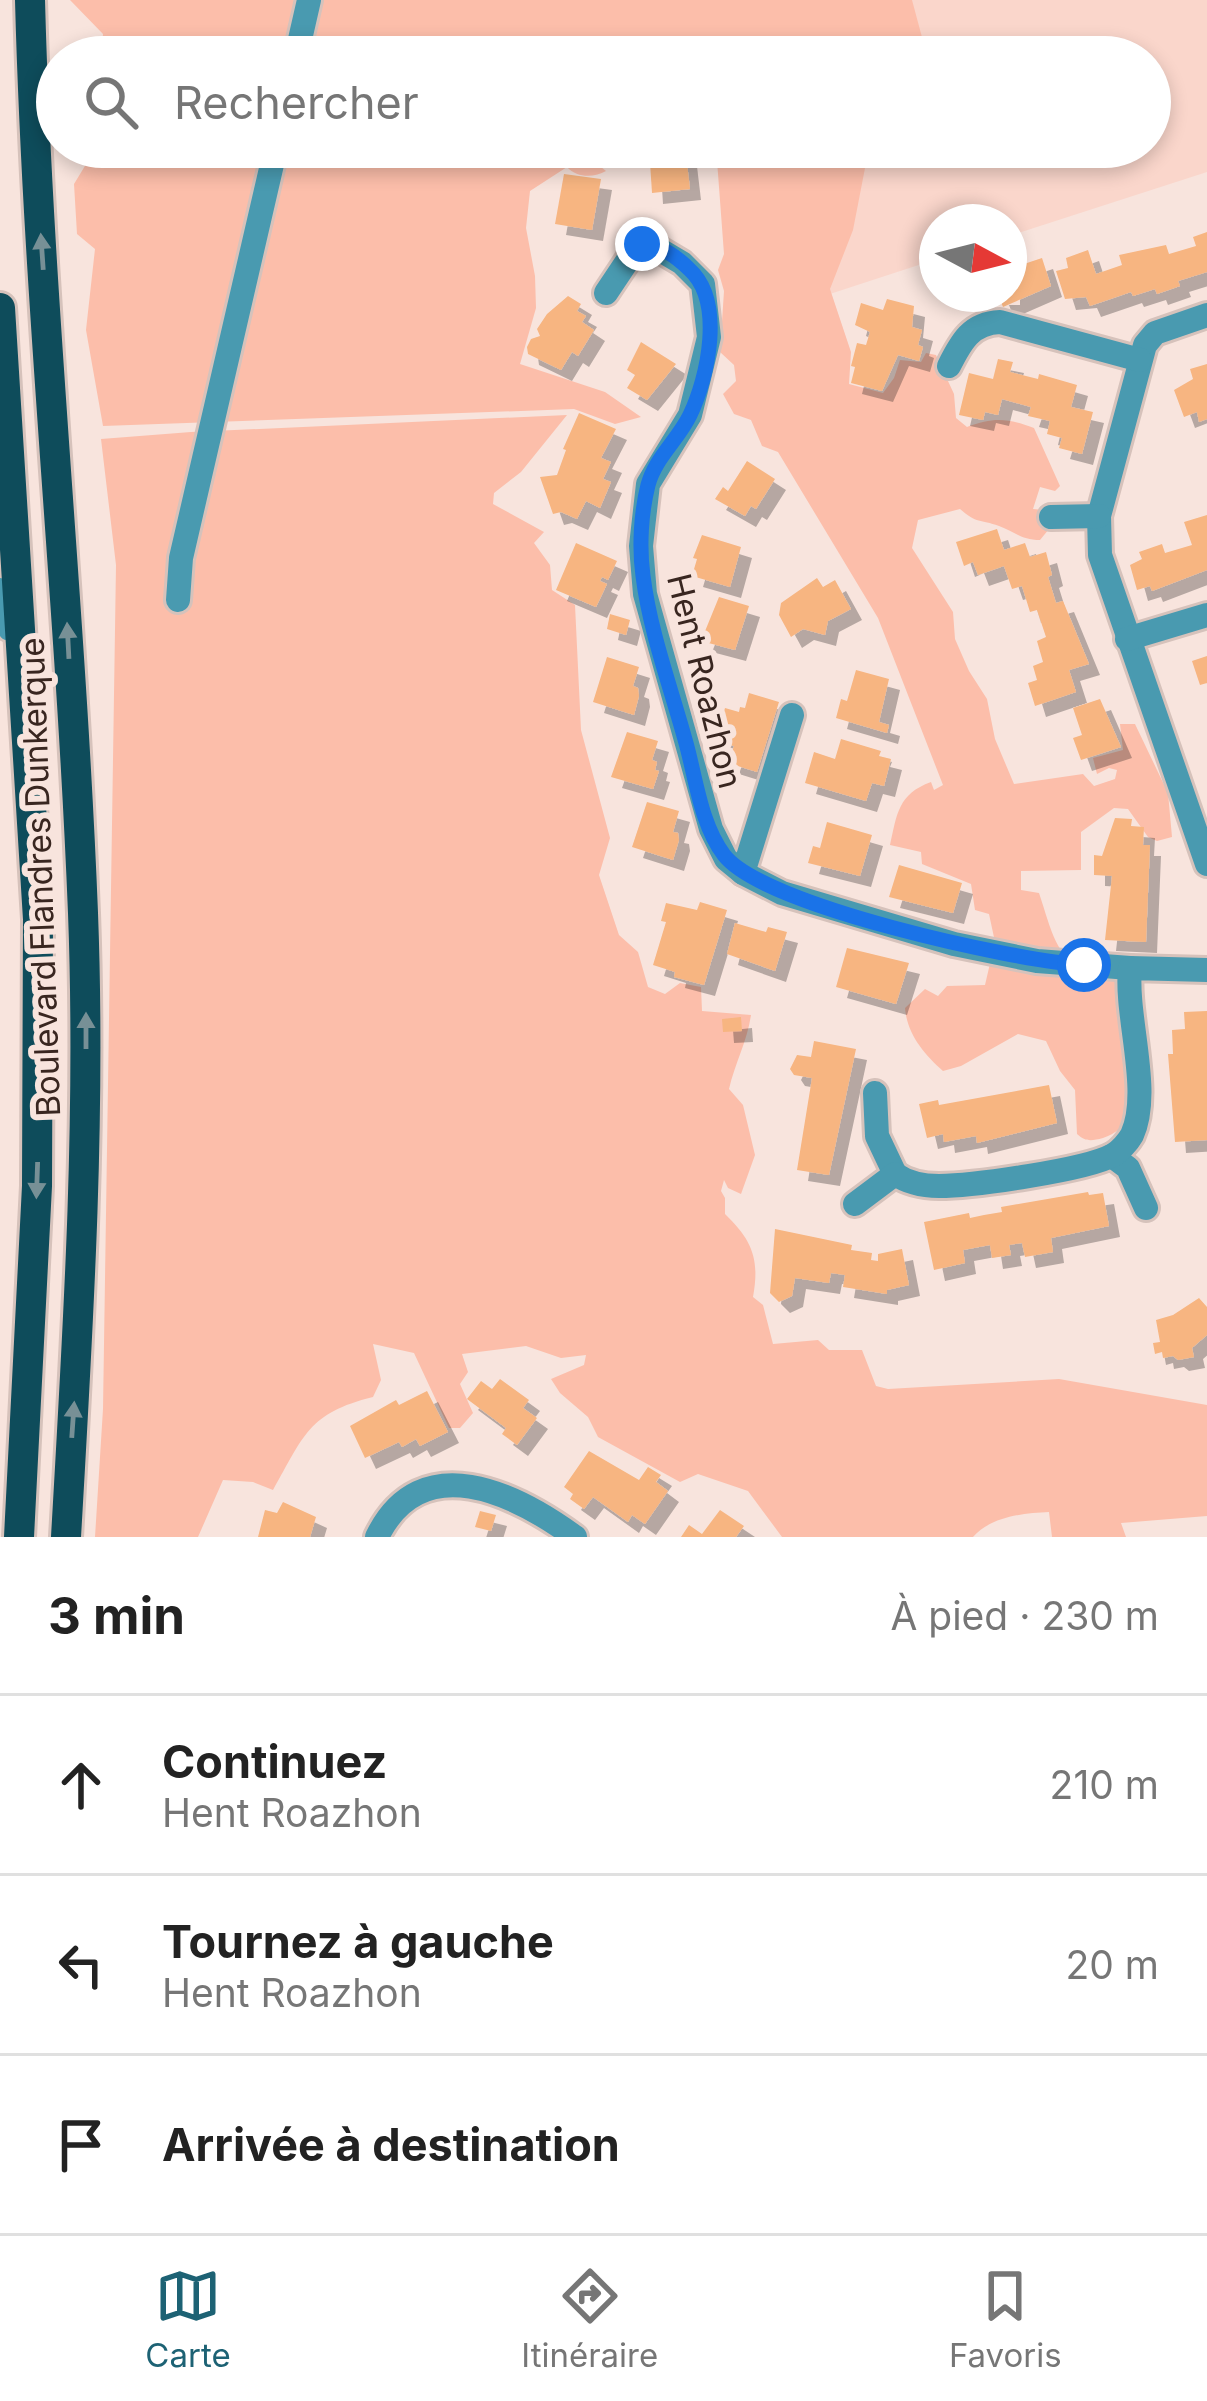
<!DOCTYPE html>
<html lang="fr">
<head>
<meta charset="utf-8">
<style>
	:root { --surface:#fff; --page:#f6f6f6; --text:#222; --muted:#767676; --line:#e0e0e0; --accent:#1d6274 }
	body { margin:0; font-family:Inter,sans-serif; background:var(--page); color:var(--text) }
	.compass { position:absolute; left:919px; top:204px; width:108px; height:108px; border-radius:50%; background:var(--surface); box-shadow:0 6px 18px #0003; rotate:97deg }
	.stop { position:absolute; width:36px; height:36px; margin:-27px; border:9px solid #1a73e8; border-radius:50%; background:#fff }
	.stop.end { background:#1a73e8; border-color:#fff; box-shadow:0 3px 12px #0008 }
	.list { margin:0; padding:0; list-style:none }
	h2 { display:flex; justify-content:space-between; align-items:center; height:156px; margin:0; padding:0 48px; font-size:51px }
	h2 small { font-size:39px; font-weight:400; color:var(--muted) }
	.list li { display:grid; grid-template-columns:78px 1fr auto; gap:36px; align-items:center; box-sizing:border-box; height:180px; padding:0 48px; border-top:3px solid var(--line) }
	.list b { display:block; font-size:45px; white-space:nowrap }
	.list p { margin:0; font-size:39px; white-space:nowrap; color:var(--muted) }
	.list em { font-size:39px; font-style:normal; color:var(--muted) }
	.icon { flex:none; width:66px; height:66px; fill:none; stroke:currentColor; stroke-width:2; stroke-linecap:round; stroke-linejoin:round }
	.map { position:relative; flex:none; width:1207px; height:1537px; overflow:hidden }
	.search { position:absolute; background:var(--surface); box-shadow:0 6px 18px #0003; left:36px; right:36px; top:36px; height:132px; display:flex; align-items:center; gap:30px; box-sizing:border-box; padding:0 42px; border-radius:66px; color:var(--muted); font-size:45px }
	.sheet { height:696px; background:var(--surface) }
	nav { display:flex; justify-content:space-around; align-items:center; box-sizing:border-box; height:168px; border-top:3px solid var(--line); background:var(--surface); font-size:33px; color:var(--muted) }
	nav a { display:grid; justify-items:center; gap:6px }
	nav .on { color:var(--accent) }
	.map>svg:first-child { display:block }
	.built { fill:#fad6cb }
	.green { fill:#fcbeaa }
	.building { fill:#f7b581; filter:url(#shadow) }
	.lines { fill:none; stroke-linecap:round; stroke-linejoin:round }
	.lane-casing { stroke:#d6c2bb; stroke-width:22 }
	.street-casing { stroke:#d6c2bb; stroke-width:30 }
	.primary-casing { stroke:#d6c2bb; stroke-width:36 }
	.lane { stroke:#499ab0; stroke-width:16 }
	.street { stroke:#499ab0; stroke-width:24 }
	.primary { stroke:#0e4c5b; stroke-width:30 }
	.oneway { fill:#779096 }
	.route { stroke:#1a73e8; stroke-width:15 }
	.labels { text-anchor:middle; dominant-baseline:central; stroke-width:12; stroke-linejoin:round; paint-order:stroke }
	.street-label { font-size:33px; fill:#392620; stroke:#f8e4dd }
</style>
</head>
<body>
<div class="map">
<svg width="1207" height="1537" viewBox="0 0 1207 1537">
	<defs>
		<filter id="shadow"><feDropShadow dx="11" dy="11" stdDeviation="0" flood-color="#0004"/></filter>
	</defs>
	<rect width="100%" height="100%" fill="#f8e4dd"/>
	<path class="built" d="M786 0H1207V172L1009 236V222H937V259L784 309 785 147H1150V57H787Z"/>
	<g class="green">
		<path d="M70 0H912L923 41 922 57H706C668 29 591 30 554 57H101L103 34Z"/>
		<path d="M92 147H576L606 171C594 178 577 178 567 167L530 191 526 228 535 276 536 308 520 364 605 392 641 417 615 424 574 409 103 426 86 330 95 249 77 234 74 184 91 156Z"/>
		<path d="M716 147H866V163L853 230 830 289 851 352 849 384 883 393 894 378 900 360 921 362 926 353 936 355 954 394 956 418 967 427C993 417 1008 418 1034 428L1060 486 1055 491 1040 487 1033 509 1044 510 1049 529 1040 540C1022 540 1015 532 999 526 980 519 977 524 960 509L918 520 912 548 953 612 955 639 969 671 987 699 995 739 1014 784 1083 774 1094 786 1115 779 1117 770 1109 768 1097 774 1093 758 1123 750 1120 724H1135L1168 793 1172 837 1157 841 1148 837 1128 809 1114 808 1081 832V870L1021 871V890L1039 893C1058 951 1056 962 1117 980 1127 1012 1136 1080 1128 1113 1126 1126 1115 1134 1103 1138 1091 1141 1086 1142 1077 1134L1075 1090 1060 1071 1046 1041 1018 1034 961 1066 943 1071C924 1054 907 1034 905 1008L925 989 938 996 947 986 985 985 995 942 989 914 975 910 971 884 922 864 921 852 890 845C897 814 898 794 931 782L934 790 943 785 878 618 778 452 762 446 751 420 734 414 723 394 736 381 734 365 720 352 724 291 718 270 724 254Z"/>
		<path d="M567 415 521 472 494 493 493 504 544 532 534 543 550 565 552 590 575 605 581 730 610 838 599 875 619 935 638 952 648 987 665 994 680 983 701 987 702 1011 751 1015C747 1042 735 1063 729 1089L743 1105 755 1155 741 1194 728 1188 724 1180 721 1191 725 1198V1214C752 1240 760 1259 753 1297L763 1305 773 1344 818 1340 829 1350H862L876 1386 888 1389 1059 1379 1207 1405V1516L1121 1523 1126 1537H1052L1049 1512C1023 1513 990 1517 973 1537H782L748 1491 698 1474 680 1482 598 1437 588 1417 560 1393 551 1379 584 1365 586 1355 561 1358 526 1346 462 1354 468 1372 460 1384 473 1413 460 1428H449L414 1353 373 1344 381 1380 373 1397C308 1413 304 1436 273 1490L253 1482 223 1480 198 1537H95L103 1409 116 565 101 439 191 432Z"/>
	</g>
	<g class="building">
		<path d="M649 147H685L690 189 652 193Z"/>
		<path d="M564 174 601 179 592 230 555 224Z"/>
		<path d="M1207 232V272L1178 281 1180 286 1157 294 1155 289 1133 296 1131 292 1090 306 1086 297 1065 299 1056 271 1068 268 1066 258 1088 250 1096 274 1122 265 1119 255 1166 245 1169 254 1196 246 1193 237Z"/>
		<path d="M1009 251 1015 267 1042 258 1051 286 1003 307 998 294H1009Z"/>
		<path d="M568 296 581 304 577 311 586 316 582 322 594 330 578 356 572 352 561 370 528 354 527 347 531 339 540 336 537 329 547 314Z"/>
		<path d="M887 299 914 306 912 327 922 330 918 345 923 347 919 361 898 355 882 391 851 383 855 367 851 366 857 343 866 345 870 332 855 325 861 303 883 310Z"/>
		<path d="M641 342 676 364 647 400 627 388 635 375 627 370Z"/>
		<path d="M998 359 1013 362 1010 372 1038 379 1039 374 1077 385 1071 407 1093 412 1082 454 1059 448 1062 438 1047 434 1050 421 1028 416 1031 407 1002 399 998 415 985 412 983 420 959 415 969 373 993 379Z"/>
		<path d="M1207 364V419L1199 422 1197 412 1184 417 1174 390 1193 379 1190 369Z"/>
		<path d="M579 413 616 429 601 458 611 462 603 479 611 482 600 508 586 501 577 519 561 512 553 514 540 477 557 475 566 450 563 449Z"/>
		<path d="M747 461 775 479 756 509 751 506 745 516 715 499 723 487 728 491Z"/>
		<path d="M1207 515V570L1152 591 1150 586 1137 590 1130 565 1142 559 1139 552 1162 544 1165 553 1192 545 1184 522Z"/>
		<path d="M997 529 1004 550 1025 543 1030 557 1046 552 1052 575 1048 577 1056 603 1063 601 1089 664 1069 670 1076 692 1035 706 1028 683 1037 680 1033 666 1043 662 1037 641 1046 637 1037 610 1030 612 1022 586 1012 589 1004 566 978 575 973 562 964 566 956 542Z"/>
		<path d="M702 535 741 547 730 587 692 576 697 559 693 558Z"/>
		<path d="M576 543 617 561 608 580 602 577 600 581 607 584 596 607 556 590Z"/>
		<path d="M817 578 823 587 835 580 851 609 828 621 825 635 803 629 791 637 779 615 781 603Z"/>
		<path d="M719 597 749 606 735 650 701 641Z"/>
		<path d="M610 614 630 620 626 635 607 629Z"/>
		<path d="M1207 656V683L1200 685 1192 661Z"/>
		<path d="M607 657 639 667 633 686 638 688 639 696 634 715 593 702Z"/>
		<path d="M856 670 889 679 879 722 889 725 887 733 836 718 841 699 847 701Z"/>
		<path d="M749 693 779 702 757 772 728 763 734 746 730 745 731 740 717 736 725 708 739 712 740 707 745 708Z"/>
		<path d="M1100 699 1121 747 1081 760 1073 738 1082 735 1073 708Z"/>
		<path d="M627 732 658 741 652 760 657 762 655 770 659 771 653 789 611 777Z"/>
		<path d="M841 739 881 751 879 756 891 759 884 786 872 783 866 801 805 783 814 752 835 759Z"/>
		<path d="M647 802 679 811 673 832 678 833 679 840 673 860 632 847Z"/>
		<path d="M1115 818 1132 819 1131 826 1144 827 1143 845H1150L1146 942 1105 940 1112 876 1094 875V855L1102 856Z"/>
		<path d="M827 822 872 835 860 876 808 863 813 846 820 848Z"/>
		<path d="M899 865 962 883 953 913 889 897Z"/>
		<path d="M700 902 727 910 704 985 674 977 675 972 653 965 666 922 661 921 666 903 697 910Z"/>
		<path d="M735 923 766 932 768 927 787 932 775 971 727 954Z"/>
		<path d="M847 948 909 963 896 1004 836 987Z"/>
		<path d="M1207 1011V1140L1175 1142 1168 1054H1173L1172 1030 1185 1029 1184 1012Z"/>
		<path d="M741 1017 742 1031 723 1032 722 1019Z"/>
		<path d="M814 1041 856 1049 829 1175 797 1170 812 1078 794 1075 790 1069 797 1055 811 1057Z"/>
		<path d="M1049 1085 1057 1123 977 1143 976 1136 944 1142 943 1134 927 1138 919 1104 938 1100 939 1105Z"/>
		<path d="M1088 1192 1089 1195 1103 1193 1109 1226 1051 1238 1053 1252 1025 1257 1022 1243 1009 1245 1011 1255 992 1258 990 1245 963 1250 965 1263 934 1270 924 1222 969 1213 970 1218 984 1215 1002 1212 1001 1207Z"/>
		<path d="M775 1229 852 1245 851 1250 872 1253 871 1260 878 1261V1254L902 1249 909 1285 887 1290V1294L843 1287 845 1275 831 1273 829 1283 795 1278 792 1296 779 1302 770 1293Z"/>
		<path d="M1199 1298 1207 1307V1335L1192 1348 1194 1357 1178 1360 1173 1356 1163 1358 1162 1352 1155 1354 1153 1343 1160 1342 1156 1320 1173 1315Z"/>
		<path d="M500 1379 529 1400 523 1408 537 1418 517 1445 502 1434 506 1428 467 1399 481 1381 492 1389Z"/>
		<path d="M427 1391 448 1432 420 1446 416 1439 402 1447 399 1442 365 1458 350 1426 396 1400 399 1405Z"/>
		<path d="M589 1451 639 1480 648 1467 661 1475 656 1482 668 1491 645 1524 632 1515 628 1522 593 1497 584 1509 570 1499 573 1494 564 1487Z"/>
		<path d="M283 1502 316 1517 310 1537H258L265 1510 277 1513Z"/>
		<path d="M720 1510 744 1526 736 1537H681L689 1525 702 1534Z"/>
		<path d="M480 1511 496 1515 491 1531 475 1527Z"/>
	</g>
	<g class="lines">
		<g class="lane-casing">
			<path id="lane" d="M0 586 7 632"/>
		</g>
		<g class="street-casing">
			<g id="street">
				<path d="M296 57 309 0"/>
				<path d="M606 293 636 248 650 244 682 263 703 284 709 337 690 415 648 484 641 546 645 594 711 829 726 859 743 873"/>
				<path d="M1207 315 1155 333 1145 345 1099 516 1100 555 1207 864"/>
				<path d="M949 366C961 342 971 323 1000 322L1140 360"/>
				<path d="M1051 517 1099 516"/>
				<path d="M178 600 181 558 276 147"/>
				<path d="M1127 639 1207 615"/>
				<path d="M792 715 743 873 782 893 954 944 1037 961 1130 968"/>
				<path d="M875 1093 877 1136 895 1174"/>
				<path d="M1112 1156 1128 1168 1146 1208"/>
				<path d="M855 1204 895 1174C908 1183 923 1186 939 1186 972 1186 1086 1170 1113 1155 1120 1151 1128 1142 1132 1135 1152 1091 1125 1017 1130 968L1207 970"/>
				<path d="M377 1537C421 1446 516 1494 575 1537"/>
			</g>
		</g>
		<g class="primary-casing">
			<g id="primary">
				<path d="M30 0C38 305 71 608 83 913 91 1121 78 1329 66 1537"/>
				<path d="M0 308 38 919 37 1186 19 1537"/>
			</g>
		</g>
		<use href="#lane" class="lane"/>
		<use href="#street" class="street"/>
		<use href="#primary" class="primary"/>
	</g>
	<defs><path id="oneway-solid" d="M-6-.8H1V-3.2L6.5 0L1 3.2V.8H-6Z" transform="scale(3)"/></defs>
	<g class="oneway">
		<use href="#oneway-solid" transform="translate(42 252) rotate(-94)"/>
		<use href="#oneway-solid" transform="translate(68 641) rotate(-93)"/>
		<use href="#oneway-solid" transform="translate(86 1031) rotate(-90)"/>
		<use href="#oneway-solid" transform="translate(37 1180) rotate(92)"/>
		<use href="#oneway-solid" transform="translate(73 1420) rotate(-86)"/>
	</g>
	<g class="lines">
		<path class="route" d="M642 244C659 244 677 257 689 269 725 301 708 377 690 415 678 440 655 458 648 485 641 513 639 547 643 576 650 632 671 688 686 743 696 779 701 825 724 855 763 906 1015 961 1084 965"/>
	</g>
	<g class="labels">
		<g class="street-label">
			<text transform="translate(705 681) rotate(76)">Hent Roazhon</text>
			<text transform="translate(40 877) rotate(-92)">Boulevard Flandres Dunkerque</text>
		</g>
	</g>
</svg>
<svg class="compass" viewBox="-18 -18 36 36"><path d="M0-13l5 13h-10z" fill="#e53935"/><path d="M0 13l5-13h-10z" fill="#767676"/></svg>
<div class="stop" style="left:1084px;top:965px"></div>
<div class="stop end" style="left:642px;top:244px"></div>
<div class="search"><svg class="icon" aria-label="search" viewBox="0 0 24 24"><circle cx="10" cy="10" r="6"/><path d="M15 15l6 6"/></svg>Rechercher</div>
</div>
<section class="sheet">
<h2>3 min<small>À pied · 230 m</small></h2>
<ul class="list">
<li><svg class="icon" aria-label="ahead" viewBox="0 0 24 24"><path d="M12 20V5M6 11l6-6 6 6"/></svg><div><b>Continuez</b><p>Hent Roazhon</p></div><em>210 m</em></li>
<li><svg class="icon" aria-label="left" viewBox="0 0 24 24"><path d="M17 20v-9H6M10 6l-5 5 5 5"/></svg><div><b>Tournez à gauche</b><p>Hent Roazhon</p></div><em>20 m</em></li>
<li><svg class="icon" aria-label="arrive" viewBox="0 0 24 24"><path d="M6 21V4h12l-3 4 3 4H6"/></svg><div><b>Arrivée à destination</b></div></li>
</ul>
</section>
<nav>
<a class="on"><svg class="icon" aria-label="map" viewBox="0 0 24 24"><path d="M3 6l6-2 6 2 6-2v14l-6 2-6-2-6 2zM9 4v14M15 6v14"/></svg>Carte</a>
<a><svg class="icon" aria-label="directions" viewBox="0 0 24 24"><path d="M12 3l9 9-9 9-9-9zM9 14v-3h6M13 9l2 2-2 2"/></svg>Itinéraire</a>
<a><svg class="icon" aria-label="saved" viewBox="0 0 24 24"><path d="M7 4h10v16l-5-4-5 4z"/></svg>Favoris</a>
</nav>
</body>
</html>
